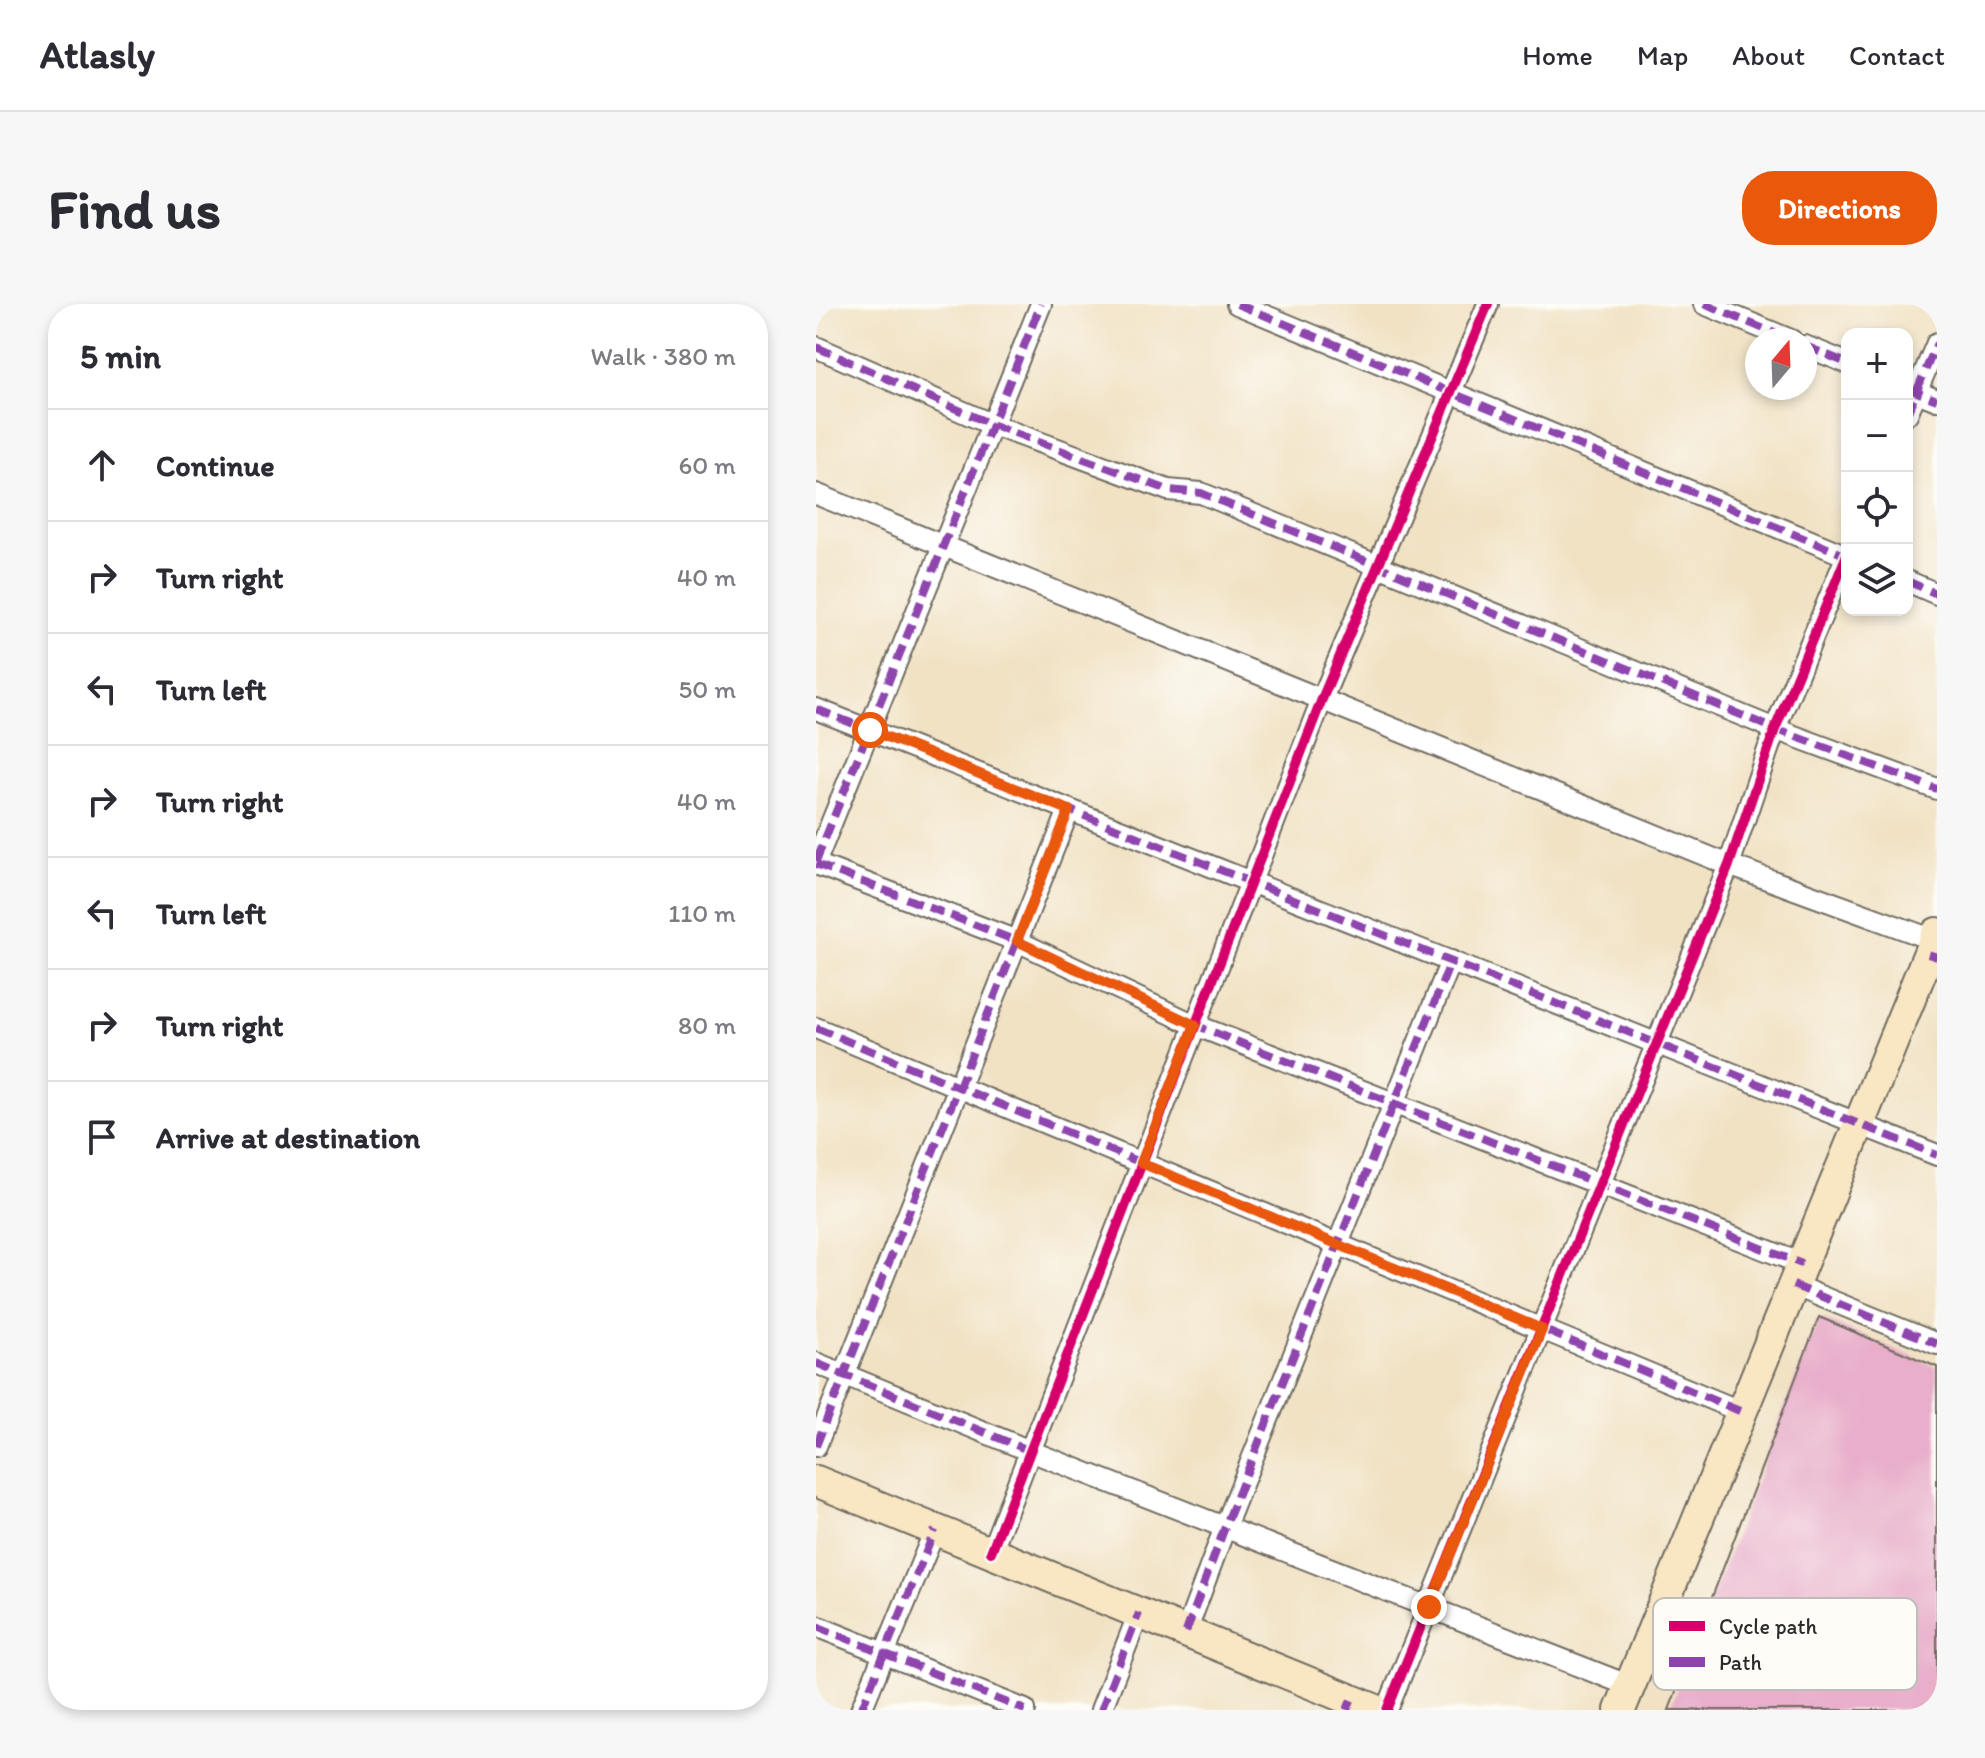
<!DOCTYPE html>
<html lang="en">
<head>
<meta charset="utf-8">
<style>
	:root { --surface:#fff; --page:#f7f7f7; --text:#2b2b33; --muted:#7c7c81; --line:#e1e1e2; --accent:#ea580c }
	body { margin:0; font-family:Itim,sans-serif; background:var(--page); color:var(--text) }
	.controls { position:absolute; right:24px; top:24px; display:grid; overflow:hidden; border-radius:16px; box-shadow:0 4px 12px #0003 }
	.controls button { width:72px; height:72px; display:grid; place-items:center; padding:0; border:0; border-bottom:2px solid var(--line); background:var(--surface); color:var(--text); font:40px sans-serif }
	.compass { position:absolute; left:929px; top:24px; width:72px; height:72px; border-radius:50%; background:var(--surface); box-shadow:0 4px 12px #0003; rotate:19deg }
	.stop { position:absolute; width:24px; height:24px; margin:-18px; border:6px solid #ea580c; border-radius:50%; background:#fff }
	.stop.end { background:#ea580c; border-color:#fff; box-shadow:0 2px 8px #0008 }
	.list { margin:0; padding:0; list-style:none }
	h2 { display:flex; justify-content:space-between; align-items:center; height:104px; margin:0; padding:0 32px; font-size:34px }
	h2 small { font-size:26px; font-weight:400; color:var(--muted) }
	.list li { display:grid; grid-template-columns:52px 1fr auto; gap:24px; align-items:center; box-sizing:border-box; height:112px; padding:0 32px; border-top:2px solid var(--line) }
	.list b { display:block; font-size:30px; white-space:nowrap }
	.list em { font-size:26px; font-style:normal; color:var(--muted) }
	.icon { flex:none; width:44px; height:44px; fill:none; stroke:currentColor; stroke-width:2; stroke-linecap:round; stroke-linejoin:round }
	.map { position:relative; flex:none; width:1121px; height:1406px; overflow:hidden; border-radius:32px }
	header { display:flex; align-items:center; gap:48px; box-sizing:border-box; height:112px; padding:0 40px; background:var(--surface); border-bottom:2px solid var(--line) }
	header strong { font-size:38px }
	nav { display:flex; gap:44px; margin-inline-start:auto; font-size:28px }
	.intro { display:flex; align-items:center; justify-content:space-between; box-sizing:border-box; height:192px; padding:0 48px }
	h1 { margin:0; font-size:56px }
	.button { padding:20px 36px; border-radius:32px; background:var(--accent); color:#fff; font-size:28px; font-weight:700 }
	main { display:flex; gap:48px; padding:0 48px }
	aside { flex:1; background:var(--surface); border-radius:32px; box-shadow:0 4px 12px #0003 }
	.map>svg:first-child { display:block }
	.building { fill:#e8aeca }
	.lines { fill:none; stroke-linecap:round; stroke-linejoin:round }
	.street-casing { stroke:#706b61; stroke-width:24 }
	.secondary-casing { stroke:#706b61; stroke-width:34 }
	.street { stroke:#fff; stroke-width:20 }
	.secondary { stroke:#f9e7c3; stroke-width:30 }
	.quiet { stroke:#8e44ad; stroke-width:8; stroke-dasharray:16 8; stroke-linecap:butt }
	.cycleway-casing { stroke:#fdfcf7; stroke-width:15 }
	.cycleway { stroke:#d6006c; stroke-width:10 }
	.route { stroke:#ea580c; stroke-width:10 }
	.key { fill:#fdfcf7; stroke:#bebdba; stroke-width:2 }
	.key-label { font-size:22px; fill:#2b2b2b }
</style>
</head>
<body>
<header>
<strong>Atlasly</strong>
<nav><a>Home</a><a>Map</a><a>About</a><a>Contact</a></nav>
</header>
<div class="intro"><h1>Find us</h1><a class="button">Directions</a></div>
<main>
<aside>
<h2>5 min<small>Walk · 380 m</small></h2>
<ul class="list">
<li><svg class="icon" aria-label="ahead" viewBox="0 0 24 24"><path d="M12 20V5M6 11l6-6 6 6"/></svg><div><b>Continue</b></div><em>60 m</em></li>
<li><svg class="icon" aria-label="right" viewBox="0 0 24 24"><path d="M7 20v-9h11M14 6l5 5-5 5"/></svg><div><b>Turn right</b></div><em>40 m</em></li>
<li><svg class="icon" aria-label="left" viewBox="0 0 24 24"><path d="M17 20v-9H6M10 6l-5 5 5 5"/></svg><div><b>Turn left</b></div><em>50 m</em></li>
<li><svg class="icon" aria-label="right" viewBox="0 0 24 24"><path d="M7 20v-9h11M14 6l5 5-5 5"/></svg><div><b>Turn right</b></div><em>40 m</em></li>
<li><svg class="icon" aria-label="left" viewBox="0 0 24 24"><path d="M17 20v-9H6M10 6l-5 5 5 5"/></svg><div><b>Turn left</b></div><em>110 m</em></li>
<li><svg class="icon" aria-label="right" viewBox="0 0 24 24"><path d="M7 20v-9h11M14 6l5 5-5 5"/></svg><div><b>Turn right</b></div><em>80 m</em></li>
<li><svg class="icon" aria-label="arrive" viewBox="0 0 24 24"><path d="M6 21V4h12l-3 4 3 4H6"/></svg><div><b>Arrive at destination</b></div></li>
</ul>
</aside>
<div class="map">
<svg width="1121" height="1406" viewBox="0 0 1121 1406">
	<rect width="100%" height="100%" fill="#fdfcf7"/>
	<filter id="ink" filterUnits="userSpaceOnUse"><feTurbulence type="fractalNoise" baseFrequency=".0125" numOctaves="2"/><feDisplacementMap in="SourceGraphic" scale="16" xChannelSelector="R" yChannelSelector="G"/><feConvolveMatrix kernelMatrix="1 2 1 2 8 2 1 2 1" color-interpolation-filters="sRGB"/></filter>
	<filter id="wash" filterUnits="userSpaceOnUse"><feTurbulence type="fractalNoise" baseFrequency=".006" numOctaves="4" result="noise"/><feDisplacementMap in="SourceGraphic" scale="32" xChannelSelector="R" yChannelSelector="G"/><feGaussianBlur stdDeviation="1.8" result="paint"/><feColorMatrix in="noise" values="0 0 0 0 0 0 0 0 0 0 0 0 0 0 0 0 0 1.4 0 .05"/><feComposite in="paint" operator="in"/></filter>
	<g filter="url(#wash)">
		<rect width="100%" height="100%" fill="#f1e2c4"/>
		<g id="blocks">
			<path class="building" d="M1003 1013 1121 1063V1406H853Z"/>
		</g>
	</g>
	<g filter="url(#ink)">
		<use href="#blocks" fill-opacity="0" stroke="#706b61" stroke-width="2"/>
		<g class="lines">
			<g class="street-casing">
				<g id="street">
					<path d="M421 0 1031 252"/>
					<path d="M888 0 975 36"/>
					<path d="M989 42 1031 59"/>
					<path d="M0 43 177 121 352 186 385 189 959 425 1121 485"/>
					<path d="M1091 84 1121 96"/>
					<path d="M1091 110 1121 39"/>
					<path d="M0 190 913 561 1118 636"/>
					<path d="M1091 277 1121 290"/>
					<path d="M0 405 1121 851"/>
					<path d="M0 557 225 0"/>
					<path d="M0 560 201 637 379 721 986 960"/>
					<path d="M0 724 926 1108"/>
					<path d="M977 981 1121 1040"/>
					<path d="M0 1059 214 1147 814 1382"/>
					<path d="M0 1142 253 506"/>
					<path d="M175 1248 506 395 672 0"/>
					<path d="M0 1322 209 1406"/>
					<path d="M370 1328 409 1223 635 657"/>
					<path d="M45 1406 119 1226"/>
					<path d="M285 1406 323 1309"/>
					<path d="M571 1406 913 561 959 425 1031 251"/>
				</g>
			</g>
			<g class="secondary-casing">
				<g id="secondary">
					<path d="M0 1177 560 1406"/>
					<path d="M804 1406 1121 629"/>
				</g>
			</g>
			<use href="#street" class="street"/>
			<use href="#secondary" class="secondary"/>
			<g class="quiet">
				<path d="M421 0 1031 252"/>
				<path d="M888 0 975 36"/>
				<path d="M989 42 1031 59"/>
				<path d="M0 43 177 121 352 186 385 189 959 425 1121 485"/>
				<path d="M1091 84 1121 96"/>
				<path d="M1091 110 1121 39"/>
				<path d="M1091 277 1121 290"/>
				<path d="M0 405 1121 851"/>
				<path d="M0 557 225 0"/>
				<path d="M0 560 201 637 379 721 986 960"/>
				<path d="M1112 650 1121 653"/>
				<path d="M0 724 926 1108"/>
				<path d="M977 981 1121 1040"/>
				<path d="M0 1059 214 1147"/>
				<path d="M0 1142 253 506"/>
				<path d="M0 1322 209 1406"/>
				<path d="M370 1328 409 1223 635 657"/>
				<path d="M45 1406 119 1226"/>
				<path d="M285 1406 323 1309"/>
				<path d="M531 1406 535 1396"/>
			</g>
			<g class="cycleway-casing">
				<g id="cycleway">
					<path d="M175 1248 506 395 672 0"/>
					<path d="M571 1406 913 561 959 425 1031 251"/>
				</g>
			</g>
			<use href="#cycleway" class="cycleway"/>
		</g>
	</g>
	<g class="lines" filter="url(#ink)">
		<path class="route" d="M54 426 253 506 201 637 379 721 325 859 726 1025 613 1303"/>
	</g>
	<rect x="837" y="1294" width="264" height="92" rx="12" class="key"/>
	<rect x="853" y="1317" width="36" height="10" fill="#d6006c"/>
	<rect x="853" y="1353" width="36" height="10" fill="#8e44ad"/>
	<g class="key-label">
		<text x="903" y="1330">Cycle path</text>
		<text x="903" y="1366">Path</text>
	</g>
</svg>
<div class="controls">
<button>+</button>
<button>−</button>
<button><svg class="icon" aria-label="locate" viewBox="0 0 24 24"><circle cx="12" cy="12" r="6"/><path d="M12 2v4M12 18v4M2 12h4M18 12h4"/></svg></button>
<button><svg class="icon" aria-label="layers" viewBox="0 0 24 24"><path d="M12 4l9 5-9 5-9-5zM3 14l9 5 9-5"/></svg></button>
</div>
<svg class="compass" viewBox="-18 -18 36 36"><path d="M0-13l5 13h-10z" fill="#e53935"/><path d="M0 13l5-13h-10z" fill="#7c7c81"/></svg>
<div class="stop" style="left:54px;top:426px"></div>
<div class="stop end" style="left:613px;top:1303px"></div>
</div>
</main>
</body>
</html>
